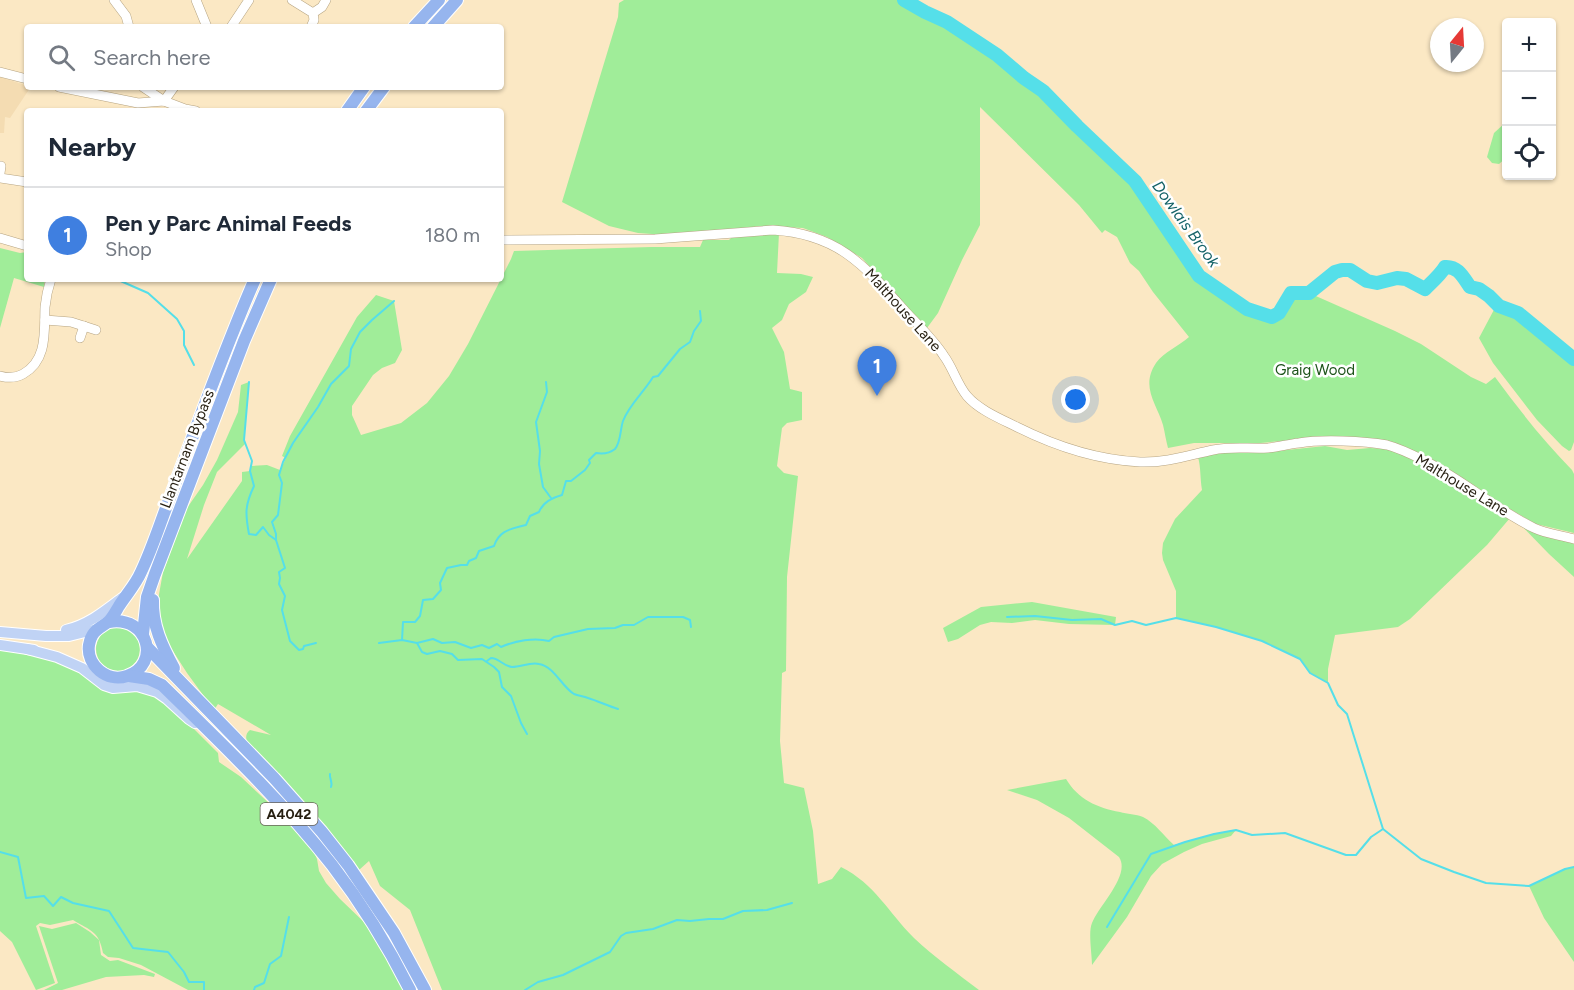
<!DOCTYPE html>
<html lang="en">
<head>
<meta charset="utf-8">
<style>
	:root { --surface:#fff; --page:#f2f2f3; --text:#1f2937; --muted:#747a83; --line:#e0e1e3; --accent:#265bc8 }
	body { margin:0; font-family:Figtree,sans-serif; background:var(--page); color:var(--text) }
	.controls { position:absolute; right:18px; top:18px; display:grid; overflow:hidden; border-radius:6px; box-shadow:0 2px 4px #0004 }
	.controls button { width:54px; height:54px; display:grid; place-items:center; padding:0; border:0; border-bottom:2px solid var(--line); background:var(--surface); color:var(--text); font:30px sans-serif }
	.compass { position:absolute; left:1430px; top:18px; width:54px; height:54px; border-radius:50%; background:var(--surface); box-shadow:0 2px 4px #0004; rotate:18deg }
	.you { position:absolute; left:1076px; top:400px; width:21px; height:21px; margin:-15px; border:4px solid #fff; border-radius:50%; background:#1a73e8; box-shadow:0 0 0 9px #1a73e833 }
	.badge { display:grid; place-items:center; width:39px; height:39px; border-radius:50%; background:var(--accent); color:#fff; font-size:20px; font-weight:700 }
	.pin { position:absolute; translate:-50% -50px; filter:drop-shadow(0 2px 3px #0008) }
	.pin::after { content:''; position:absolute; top:32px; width:21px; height:18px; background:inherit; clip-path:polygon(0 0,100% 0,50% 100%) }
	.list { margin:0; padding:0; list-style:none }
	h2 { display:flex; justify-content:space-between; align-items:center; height:78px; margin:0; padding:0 24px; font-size:26px }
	h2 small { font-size:20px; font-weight:400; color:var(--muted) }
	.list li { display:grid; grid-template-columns:39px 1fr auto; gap:18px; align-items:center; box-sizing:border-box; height:96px; padding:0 24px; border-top:2px solid var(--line) }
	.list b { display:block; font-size:22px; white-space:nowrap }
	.list p { margin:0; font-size:20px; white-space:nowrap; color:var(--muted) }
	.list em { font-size:20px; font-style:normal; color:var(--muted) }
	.icon { flex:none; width:33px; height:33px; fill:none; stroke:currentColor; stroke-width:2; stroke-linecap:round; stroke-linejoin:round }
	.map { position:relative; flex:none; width:1574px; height:990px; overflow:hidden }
	.search { position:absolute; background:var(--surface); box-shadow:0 2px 4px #0004; left:24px; top:24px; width:480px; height:66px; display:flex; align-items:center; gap:15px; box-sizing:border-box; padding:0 21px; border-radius:6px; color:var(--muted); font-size:22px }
	.panel { position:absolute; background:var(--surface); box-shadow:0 2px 4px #0004; left:24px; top:108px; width:480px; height:174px; border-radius:6px }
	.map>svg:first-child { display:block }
	.built { fill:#f4dcb2 }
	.green { fill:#a0ed99 }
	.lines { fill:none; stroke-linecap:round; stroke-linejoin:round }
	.stream { stroke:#55dfe9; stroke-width:2 }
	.river { stroke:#55dfe9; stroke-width:14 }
	.minor-casing { stroke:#b6a482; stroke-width:10 }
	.major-casing { stroke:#fff; stroke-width:12 }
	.highway-casing { stroke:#fff; stroke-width:14 }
	.minor { stroke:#fff; stroke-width:9 }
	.major { stroke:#c0d3f5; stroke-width:10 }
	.highway { stroke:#96b5ee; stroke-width:12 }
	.labels { text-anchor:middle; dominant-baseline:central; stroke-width:5; stroke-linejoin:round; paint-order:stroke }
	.shield { fill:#fff; stroke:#676258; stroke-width:1.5 }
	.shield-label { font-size:14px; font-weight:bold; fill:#261f11 }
	.street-label { font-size:15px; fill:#261f11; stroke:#fff }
	.park-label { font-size:15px; fill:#1d541a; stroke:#fff }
	.water-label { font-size:16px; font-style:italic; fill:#156368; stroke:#fff }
</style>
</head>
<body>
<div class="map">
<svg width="1574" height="990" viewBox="0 0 1574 990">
	<rect width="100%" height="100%" fill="#fbe8c4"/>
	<path class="built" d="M0 77 25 85 30 88 10 118 5 117 4 133H0Z"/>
	<g class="green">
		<path d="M624 0H904L925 12 947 22 997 55 1024 78 1043 91 1077 126 1135 181 1199 276 1247 309 1272 317 1279 313 1291 293H1309L1395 331 1421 344 1471 377 1486 384 1495 377C1519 410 1544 441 1572 470L1574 474V533L1536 524 1508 508 1449 470 1397 444 1282 441 1249 444 1221 443H1194L1168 448C1166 441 1165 433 1163 425 1157 404 1140 387 1156 363 1164 352 1179 346 1189 337L1153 292 1139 271 1130 263 1117 237 1105 230 1102 233 1079 205 980 107V225L962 260 938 313 927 328 862 258 827 237 803 228 760 226 707 233 666 235 638 233 609 226 562 202 618 17 619 3Z"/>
		<path d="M1506 122V158L1499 164 1492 163 1487 157 1494 133Z"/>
		<path d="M779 233 777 273 801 274 813 277 806 292 789 304 782 320 772 328 784 352 790 389 802 392V420L787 423 782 428 777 466 784 473 798 476 787 577 786 671 782 673 780 741 784 783 804 788 813 831 818 884 832 879 841 867C875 884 888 912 914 938 934 957 957 973 979 990H442L410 910 380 886 369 861 359 870 345 852 247 743C246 738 245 734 250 730L271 735 218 704 214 710 187 673 169 645 159 621 158 600 163 572 187 508 203 485 217 460 238 412 241 385 249 382 244 440 245 444 217 472 204 505 187 559 242 481V472L250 471 251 466 267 465 280 470 286 458 282 456 290 436 357 317 376 295 394 301 402 350 395 363 382 368 373 375 352 406V415L361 435 401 423 427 403 449 376 468 344 511 259 514 251 651 247H700L703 240H729L733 236Z"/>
		<path d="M0 248 20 253 27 252V279H45L44 287 14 278 0 328Z"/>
		<path d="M1497 304 1499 306 1518 313 1574 359V442L1571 450 1569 451 1562 446 1537 420 1493 363 1479 338Z"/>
		<path d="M1325 446 1347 450 1370 448 1386 449 1400 453 1435 470 1510 518 1487 545 1410 619 1398 627 1335 635 1328 669V683L1310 673 1300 659 1262 641 1216 627 1176 618V591L1163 560 1162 553 1163 543 1175 519 1202 490C1200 478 1201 468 1198 457L1222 453H1258Z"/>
		<path d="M1519 523 1574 543V577L1549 554Z"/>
		<path d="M1032 602 1116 617 1115 625 1069 624 1035 620 1012 623 991 622 980 625 958 639 948 642 943 628 981 607Z"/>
		<circle cx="118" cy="649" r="22"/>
		<path d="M0 649 17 653H29L49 659 137 690 154 695 181 716 218 753 219 762 241 777 272 806 313 850 317 859 319 871 326 883 340 899 365 923 383 950 405 990H188L141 965 119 958 108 957 103 953C99 931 91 931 73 920L50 925 40 923 36 926 55 983 36 990 12 942 0 931Z"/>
		<path d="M1066 779C1078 799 1097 808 1120 812 1127 814 1136 814 1143 817 1155 823 1164 836 1174 845L1214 834 1236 830 1231 836 1202 844 1184 852 1162 864 1151 876 1127 917 1092 965C1092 954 1088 932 1092 923 1099 905 1131 875 1119 857L1069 818 1037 800 1007 790Z"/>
		<path d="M1574 867V962L1544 918 1529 886 1565 869Z"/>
		<path d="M76 923 90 932 99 940 101 955 110 961 118 960 155 974 154 977 144 975 106 977 62 990H44L58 983 39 926 52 929Z"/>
	</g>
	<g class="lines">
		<g class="stream">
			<path d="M116 279 148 293 177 319 184 331V345L194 365"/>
			<path d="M249 382 244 440 252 461 250 471 254 486C245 505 245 513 249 534L256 535 263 527 269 535 276 540 285 568 279 572 280 578 279 584 285 596 282 610 290 641 299 650 303 649 304 646 316 643"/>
			<path d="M546 382 547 392 536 422 540 451 539 464 543 487 551 498"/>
			<path d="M276 540V534L272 522 278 515 282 483 279 475 283 462 293 443 318 407 331 384 349 366 351 349 360 332 372 320 394 301"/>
			<path d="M1007 617 1035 616 1072 620 1101 619 1115 625 1132 621 1146 625 1176 618 1216 627 1262 641 1300 659 1310 673 1328 683 1338 705 1347 714 1383 829"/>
			<path d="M402 640 403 622H415L420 616 423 600 433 599 441 590 440 583 447 568 461 565H467L469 561 476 558 479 551 494 546C499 530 511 529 526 525L530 516 539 512C543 502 552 498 562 495L566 481H571L585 470 590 463 589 460 596 453C602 454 610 453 615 449 621 442 620 430 623 421 629 405 644 392 653 377L658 376 680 349 690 342 694 331 701 321 700 311"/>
			<path d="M379 643 402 640 417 643 433 639 442 643 455 642 471 648 482 645 489 648 497 644 501 647C515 641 534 637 549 641L554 637 588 629 615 628 623 625H634L648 617H683L690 620 691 627"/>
			<path d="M417 643 422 652 427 654 440 651 452 654 458 660 482 659 494 667 499 672 502 687 511 696 521 723 527 734"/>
			<path d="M487 661 491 658C499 658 503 666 512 667 521 667 530 662 539 664 555 667 561 686 574 694 579 696 583 696 588 698 598 701 608 706 618 709"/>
			<path d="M330 774C329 778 333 782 331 787"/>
			<path d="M0 852 18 857 26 898 44 896 53 906 61 897 73 903 109 911 133 948 168 952 184 972 189 982H204V990"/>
			<path d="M1107 927 1151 854 1185 842 1214 834 1236 830 1252 835 1285 833 1346 855H1356L1371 837 1383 829 1421 859 1454 872 1486 883 1529 886 1565 869 1574 867"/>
			<path d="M254 990 255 987 264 983 270 964 281 956 289 917"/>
			<path d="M525 990 538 982 563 975 610 952 621 936 626 933 653 929 677 920 690 921 709 919H723L743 911 767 910 792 903"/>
		</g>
		<path class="river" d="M904 0 925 12 947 22 997 55 1024 78 1043 91 1077 126 1135 181 1199 276 1247 309 1272 317 1279 313 1291 293H1309L1335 272 1342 270H1350L1367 281 1377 283 1397 278 1406 279 1425 289C1431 283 1441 274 1445 267 1458 266 1463 277 1470 287L1479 289 1489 296 1499 306 1518 313 1574 359"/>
		<g class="minor-casing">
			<g id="minor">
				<path d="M114 0 126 16 129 27"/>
				<path d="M196 0 207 27"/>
				<path d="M292 0 313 13 314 20 311 27"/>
				<path d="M313 13 322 7 326 0"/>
				<path d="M231 27 249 0"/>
				<path d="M0 72 27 79"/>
				<path d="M59 87 138 103 164 101 185 109 196 111"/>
				<path d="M143 87 164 101 174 87"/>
				<path d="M0 173 1 166"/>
				<path d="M0 178 27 182"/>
				<path d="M0 238 27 246"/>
				<path d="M501 240 655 239 773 230C838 234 864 265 905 311 918 325 933 339 944 356 953 368 957 384 967 396 979 410 1001 419 1017 427 1055 446 1098 460 1140 462 1166 463 1189 455 1213 450 1231 446 1249 449 1268 448 1278 447 1289 444 1299 443 1322 439 1364 441 1387 445 1402 449 1415 456 1429 463 1465 482 1497 510 1534 528 1547 534 1561 535 1574 539"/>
				<path d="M45 320 71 322 96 330"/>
				<path d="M80 338 84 326"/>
				<path d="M0 376C8 378 16 378 23 374 48 360 44 331 45 307 46 297 48 288 51 279"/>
			</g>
		</g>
		<g class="major-casing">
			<g id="major">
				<path d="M66 630C88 625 105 611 122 598"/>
				<path d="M0 632 46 636H69L97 629"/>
				<path d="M0 645 34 650"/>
				<path d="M27 649 57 657 82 668 104 685 113 688 137 686 157 692 167 699 189 719 195 723"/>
			</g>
		</g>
		<g class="highway-casing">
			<g id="highway">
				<path d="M414 27 439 0"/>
				<path d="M433 27 457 0"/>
				<path d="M347 111 364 87"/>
				<path d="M366 111 384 87"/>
				<path d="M153 600C152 625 162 646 174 668"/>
				<path d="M109 622C149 615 161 665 127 676 107 683 86 665 89 645 92 629 100 629 109 621 113 617 116 611 119 606 126 595 136 584 141 572 153 547 161 520 171 495 198 423 224 350 255 279"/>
				<path d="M143 634 147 597 155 574 244 341 271 279"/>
				<path d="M147 647 274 778 322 832 348 865 394 933 425 990"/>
				<path d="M129 676 149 679 162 685C221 743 281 800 332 865 362 904 388 946 410 990"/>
			</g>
		</g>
		<use href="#minor" class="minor"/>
		<use href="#major" class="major"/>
		<use href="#highway" class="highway"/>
	</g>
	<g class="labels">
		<rect class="shield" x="260.5" y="803" width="57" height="22" rx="4.5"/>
		<g class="shield-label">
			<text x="289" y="814">A4042</text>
		</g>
		<g class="street-label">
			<text transform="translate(903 310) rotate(48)">Malthouse Lane</text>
			<text transform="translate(187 449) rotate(-69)">Llantarnam Bypass</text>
			<text transform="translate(1462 485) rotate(31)">Malthouse Lane</text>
		</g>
		<g class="park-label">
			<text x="1315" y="370">Graig Wood</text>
		</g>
		<g class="water-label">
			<text transform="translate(1186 224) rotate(54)">Dowlais Brook</text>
		</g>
	</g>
</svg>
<div class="controls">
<button>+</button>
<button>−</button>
<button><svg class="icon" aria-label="locate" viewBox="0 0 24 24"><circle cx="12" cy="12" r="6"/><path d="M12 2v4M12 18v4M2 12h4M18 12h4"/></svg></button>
</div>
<svg class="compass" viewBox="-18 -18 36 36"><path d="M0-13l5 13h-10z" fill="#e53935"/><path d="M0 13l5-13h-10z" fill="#747a83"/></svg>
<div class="you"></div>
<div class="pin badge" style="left:877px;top:396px;background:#3f7fe0">1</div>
<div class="search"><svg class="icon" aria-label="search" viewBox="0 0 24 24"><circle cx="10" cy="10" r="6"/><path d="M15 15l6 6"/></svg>Search here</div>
<section class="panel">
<h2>Nearby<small></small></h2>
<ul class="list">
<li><span class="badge" style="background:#3f7fe0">1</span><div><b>Pen y Parc Animal Feeds</b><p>Shop</p></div><em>180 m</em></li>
</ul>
</section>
</div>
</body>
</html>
